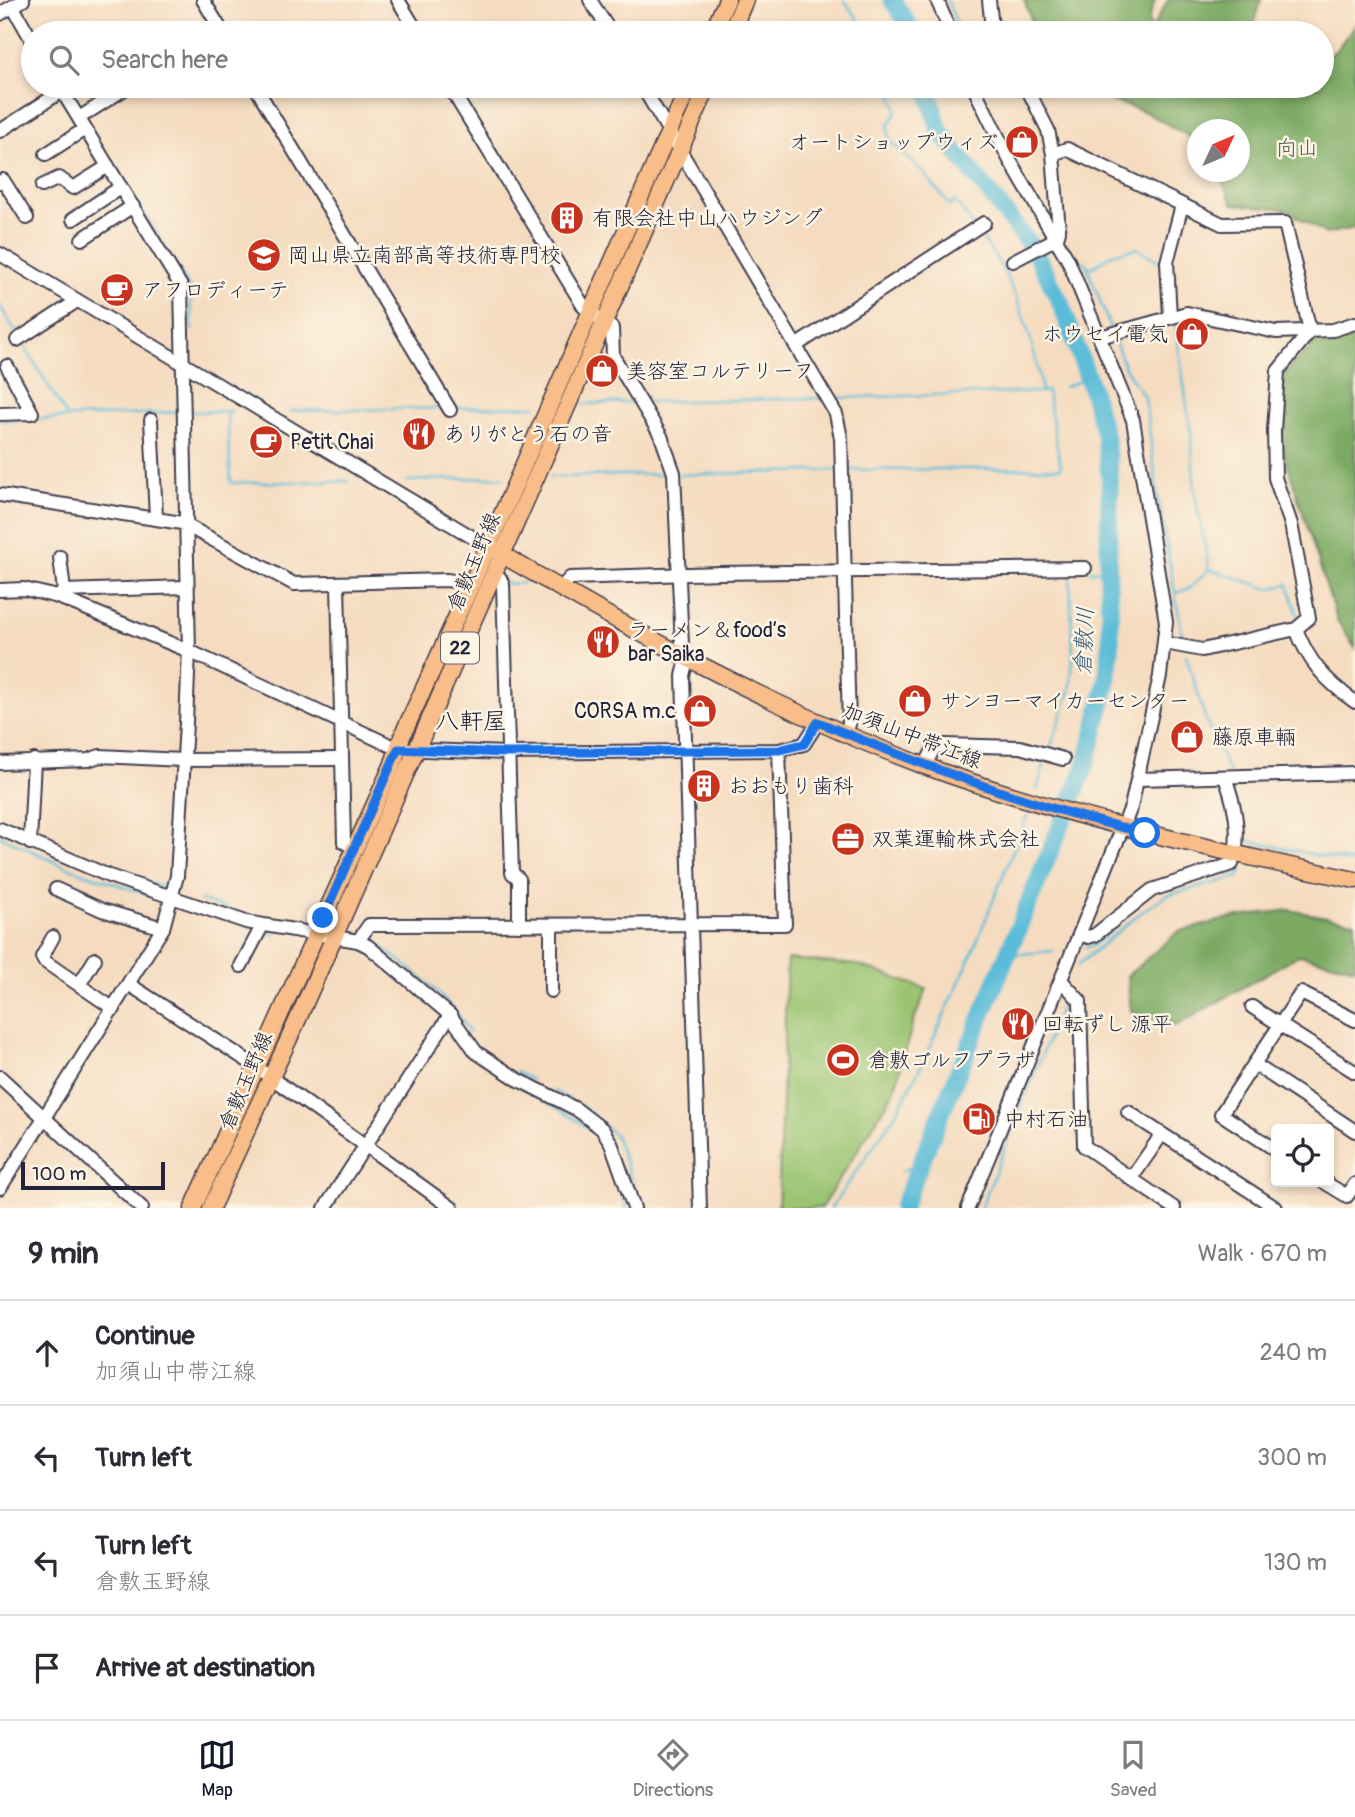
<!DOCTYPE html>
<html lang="en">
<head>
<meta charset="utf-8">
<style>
	:root { --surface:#fff; --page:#f2f2f3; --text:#2b2b33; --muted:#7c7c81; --line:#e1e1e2; --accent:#111827 }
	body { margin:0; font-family:Pangolin,"Klee One",sans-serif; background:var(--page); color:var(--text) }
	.controls { position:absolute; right:21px; bottom:21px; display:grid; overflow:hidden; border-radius:7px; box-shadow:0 4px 10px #0003 }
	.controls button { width:63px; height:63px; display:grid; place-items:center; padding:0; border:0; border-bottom:2px solid var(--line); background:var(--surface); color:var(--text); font:35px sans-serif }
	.compass { position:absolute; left:1187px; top:119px; width:63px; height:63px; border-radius:50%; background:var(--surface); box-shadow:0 4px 10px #0003; rotate:46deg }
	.scale { position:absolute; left:21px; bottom:18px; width:144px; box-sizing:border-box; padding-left:7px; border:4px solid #22223b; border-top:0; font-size:19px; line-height:24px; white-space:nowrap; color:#22223b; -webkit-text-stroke:5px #fcf5e5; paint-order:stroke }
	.stop { position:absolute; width:21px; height:21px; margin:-16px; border:5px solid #1a73e8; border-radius:50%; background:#fff }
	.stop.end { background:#1a73e8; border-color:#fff; box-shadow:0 2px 7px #0008 }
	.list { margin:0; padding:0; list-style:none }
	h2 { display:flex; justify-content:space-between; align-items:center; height:91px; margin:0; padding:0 28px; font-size:30px }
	h2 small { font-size:23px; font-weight:400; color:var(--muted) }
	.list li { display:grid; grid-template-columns:46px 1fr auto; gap:21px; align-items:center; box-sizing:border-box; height:105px; padding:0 28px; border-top:2px solid var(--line) }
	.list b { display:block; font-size:26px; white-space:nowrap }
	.list p { margin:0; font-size:23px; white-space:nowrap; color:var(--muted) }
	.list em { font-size:23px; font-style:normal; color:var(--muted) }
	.icon { flex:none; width:38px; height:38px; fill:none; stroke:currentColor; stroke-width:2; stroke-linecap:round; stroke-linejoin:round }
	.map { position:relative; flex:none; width:1355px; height:1208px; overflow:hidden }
	.search { position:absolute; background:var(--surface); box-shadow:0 4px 10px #0003; left:21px; right:21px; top:21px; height:77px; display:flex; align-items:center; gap:18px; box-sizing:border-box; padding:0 24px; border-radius:38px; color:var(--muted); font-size:26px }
	.sheet { height:511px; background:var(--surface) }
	nav { display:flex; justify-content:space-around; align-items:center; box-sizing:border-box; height:98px; border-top:2px solid var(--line); background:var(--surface); font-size:19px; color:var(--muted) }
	nav a { display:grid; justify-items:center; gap:4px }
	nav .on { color:var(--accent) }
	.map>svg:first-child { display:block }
	.green { fill:#9ac471; stroke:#5e7356; stroke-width:2 }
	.forest { fill:#7baa63; stroke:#4e664f; stroke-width:2 }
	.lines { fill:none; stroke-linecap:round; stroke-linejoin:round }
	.stream { stroke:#5abcd8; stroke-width:2.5 }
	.river { stroke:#5abcd8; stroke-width:18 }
	.minor-casing { stroke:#423e4f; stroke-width:16 }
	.major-casing { stroke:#423e4f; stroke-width:19 }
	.minor { stroke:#fff; stroke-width:12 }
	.major { stroke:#f8bd88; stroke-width:16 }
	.route { stroke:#1a73e8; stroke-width:9 }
	.labels { text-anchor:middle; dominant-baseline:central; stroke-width:5; stroke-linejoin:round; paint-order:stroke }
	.shield { fill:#fcf5e5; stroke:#63616e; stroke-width:2 }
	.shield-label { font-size:19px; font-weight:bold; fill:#22223b }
	.poi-label { font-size:21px; fill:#22223b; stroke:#fcf5e5; text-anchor:start }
	.park-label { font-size:21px; fill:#4c5b4e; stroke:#fcf5e5 }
	.street-label { font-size:21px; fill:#22223b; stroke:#fcf5e5 }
	.water-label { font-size:23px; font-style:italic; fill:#365872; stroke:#fcf5e5 }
	.quarter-label { font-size:24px; fill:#22223b; stroke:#fcf5e5 }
</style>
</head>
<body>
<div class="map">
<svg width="1355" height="1208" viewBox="0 0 1355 1208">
	<rect width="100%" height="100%" fill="#fcf5e5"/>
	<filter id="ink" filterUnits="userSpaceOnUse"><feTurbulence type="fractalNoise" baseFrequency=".0143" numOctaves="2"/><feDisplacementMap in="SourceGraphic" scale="14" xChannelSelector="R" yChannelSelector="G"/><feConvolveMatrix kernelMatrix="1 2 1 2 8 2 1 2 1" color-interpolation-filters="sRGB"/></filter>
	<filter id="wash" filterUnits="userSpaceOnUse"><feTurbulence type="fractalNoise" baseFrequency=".00686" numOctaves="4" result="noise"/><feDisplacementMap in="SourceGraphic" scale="28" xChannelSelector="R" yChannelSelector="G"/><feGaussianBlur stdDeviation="1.57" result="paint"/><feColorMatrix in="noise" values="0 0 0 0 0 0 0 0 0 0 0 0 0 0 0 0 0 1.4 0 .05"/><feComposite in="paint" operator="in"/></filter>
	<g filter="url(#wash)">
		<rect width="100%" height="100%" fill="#f5dcc0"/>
		<path class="green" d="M787 959 858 965 927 989 913 1022 894 1092 821 1208H778Z"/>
		<g class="forest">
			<path d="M1024 0H1155L1148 21 1152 29 1168 0H1261L1253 27 1257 33H1036Z"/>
			<path d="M1355 25V228L1326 234 1284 209 1233 204 1217 172H1240V130H1198L1197 141 1143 111 1065 86H1322V60L1335 51Z"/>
			<path d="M1355 329V648L1337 620 1276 429 1285 372 1315 343Z"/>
			<path d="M1289 910 1355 922V968L1299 955 1176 1026 1131 1011 1127 976 1178 932 1230 918Z"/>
		</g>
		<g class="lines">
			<g class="stream">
				<path d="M844 0 868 33"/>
				<path d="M947 0 960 33"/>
				<path d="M890 86 897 111 888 126 890 141 922 171 950 206 955 201 974 227"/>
				<path d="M139 205 190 288 192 330"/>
				<path d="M1085 261 1111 330"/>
				<path d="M1087 267H1093L1112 254 1137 248 1162 263"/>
				<path d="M0 306 18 336"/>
				<path d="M1175 322 1191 434 1195 495 1209 569 1190 588 1176 593"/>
				<path d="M1113 336 1125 368 1145 398 1157 491 1183 638"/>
				<path d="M22 342 66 415"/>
				<path d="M1064 387 1088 378"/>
				<path d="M832 398 1042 392"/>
				<path d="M646 402 822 398"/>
				<path d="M580 404 636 402"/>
				<path d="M454 408 535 406"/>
				<path d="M227 411 231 483 348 481"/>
				<path d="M290 411 444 408"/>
				<path d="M192 412 232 411"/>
				<path d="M0 421 179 412"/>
				<path d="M845 470 1061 468 1047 391 1042 392C1033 336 1014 276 977 232"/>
				<path d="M678 475 839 470"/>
				<path d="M550 477 669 474"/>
				<path d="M407 481 502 477"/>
				<path d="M1209 569 1270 589 1288 584 1299 619"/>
				<path d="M1090 571 1108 570"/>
				<path d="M505 584 523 583"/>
				<path d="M1186 655 1206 720 1229 773"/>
				<path d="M1049 752 1070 691 1073 659 1070 574"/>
				<path d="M1037 789 1046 759"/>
				<path d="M0 822 27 834"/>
				<path d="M1242 827 1244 840"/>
				<path d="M0 836 64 866 145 894"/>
				<path d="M1245 842 1244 840 1355 863"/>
				<path d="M1207 878 1242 871"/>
				<path d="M153 884 170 890"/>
				<path d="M200 900 250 917"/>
				<path d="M263 932 277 935"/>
				<path d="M347 932 358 935"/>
				<path d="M364 937C393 952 457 1003 469 1033"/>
				<path d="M1085 947 1092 946 1116 926"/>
				<path d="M1008 955 1054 951"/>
				<path d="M1078 965 1144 910 1167 895 1239 877 1242 869"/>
				<path d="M450 1025 463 1047 473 1056"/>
				<path d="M478 1060 596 1132 605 1147 627 1208"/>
				<path d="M516 1072 532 1080"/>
				<path d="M554 1091 570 1099"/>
				<path d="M581 1106 615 1135 642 1208"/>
				<path d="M902 1171 919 1164"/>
				<path d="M831 1208 897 1112 922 1064 971 956 1027 816"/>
				<path d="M981 1208 1066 994"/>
			</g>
			<g class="river">
				<path d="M892 0 914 33"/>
				<path d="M902 1208 1086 765 1106 687 1111 645 1108 570 1110 479 1105 435 1088 378 1061 304 1035 251 939 130 927 86"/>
			</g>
		</g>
	</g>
	<g filter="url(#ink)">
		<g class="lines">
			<g class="minor-casing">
				<g id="minor">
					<path d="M203 0 223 33"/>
					<path d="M398 0 418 33"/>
					<path d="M590 0 611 33"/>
					<path d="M937 0 951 33"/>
					<path d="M13 7 33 42"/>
					<path d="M0 14 23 0"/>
					<path d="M985 33 992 28 989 0"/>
					<path d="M255 86 450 410"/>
					<path d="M449 86 584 307 612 328 613 356 661 436 674 473 682 645 678 654"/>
					<path d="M642 86 836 414 841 438 849 724 846 734"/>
					<path d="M79 118 129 86"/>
					<path d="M0 131 62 91"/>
					<path d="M46 154 85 129"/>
					<path d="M1053 154 1067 149 1222 224 1285 223 1310 331 1278 371 1274 430 1275 478 1291 524 1309 618 1296 629 1202 650 1165 643"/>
					<path d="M0 182 3 180 27 218"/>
					<path d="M42 186 59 178 73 188 108 166"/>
					<path d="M73 219 121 187"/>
					<path d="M82 239 133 206"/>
					<path d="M0 254 487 546"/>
					<path d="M1013 261 1057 238 1059 231 1053 154 1048 130 1026 86"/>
					<path d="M1170 316 1167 262 1182 205"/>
					<path d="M1100 337 1187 313 1276 332 1333 330 1355 323"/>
					<path d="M17 340 77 301"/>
					<path d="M797 345 984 223"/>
					<path d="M0 414 32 413 7 366"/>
					<path d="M151 420 156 517"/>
					<path d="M0 495 182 523 294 584 446 580 472 583"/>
					<path d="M60 557 64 591"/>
					<path d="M500 578 503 585 512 873 519 879V925"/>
					<path d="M338 584 344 842 353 847"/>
					<path d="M561 588 570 578 720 573 1085 568"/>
					<path d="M0 590 24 589 58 597 189 651 398 749 507 753 779 750 804 744 818 722"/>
					<path d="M58 597 64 591 186 587"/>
					<path d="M1296 629C1309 663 1326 681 1355 702"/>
					<path d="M687 659 683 676 700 1208"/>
					<path d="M0 763 88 760 100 756 182 760 341 759"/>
					<path d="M925 766 934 748 943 745 1020 747 1063 759"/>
					<path d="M1139 779 1355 773"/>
					<path d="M0 829 109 876 246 922 358 941 368 946 450 1015 476 1052 517 1079 576 1109 602 1129 611 1143 634 1208"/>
					<path d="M30 843 34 760"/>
					<path d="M56 889 102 910 163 928"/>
					<path d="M1080 934 1088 937 1095 935 1152 890 1232 864C1242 835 1235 805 1225 777"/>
					<path d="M53 937 42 957 44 961 114 1009"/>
					<path d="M358 941 369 925 785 924 779 750"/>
					<path d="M241 966 262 926"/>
					<path d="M1061 980 1080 1001 1084 1146 1174 1208"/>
					<path d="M79 985 95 959"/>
					<path d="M130 985 251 1063 452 1208"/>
					<path d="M551 991V925"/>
					<path d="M1252 1007 1355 1072"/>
					<path d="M1254 1064 1355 1131"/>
					<path d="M0 1077 142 1208"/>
					<path d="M1128 1112 1276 1208"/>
					<path d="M1276 1150 1221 1114 1301 993 1355 1020"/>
					<path d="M1131 1179 1162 1134"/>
					<path d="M1324 1182 1347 1196 1355 1184"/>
					<path d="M0 1188 163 928 177 876 186 723 189 651 181 286 59 86"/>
					<path d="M325 1208 450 1015"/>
					<path d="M968 1208 1131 807 1160 676 1166 622 1133 420 1068 260 1009 159 973 86"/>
				</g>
			</g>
			<g class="major-casing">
				<g id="major">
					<path d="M712 33 727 0"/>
					<path d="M731 33 745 0"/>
					<path d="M494 550C633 631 773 709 925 766 1065 817 1210 849 1355 880"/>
					<path d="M193 1208 392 766 403 734 472 583 689 86"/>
					<path d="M211 1208 298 1019 708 86"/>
				</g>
			</g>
			<use href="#minor" class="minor"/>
			<use href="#major" class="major"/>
		</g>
	</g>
	<g class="lines" filter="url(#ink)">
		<path class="route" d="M323 918 398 749 507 753 779 750 804 744 818 722C924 766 1033 807 1145 833"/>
	</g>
	<defs>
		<g id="shop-disc" transform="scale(1.75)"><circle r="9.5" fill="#c8321e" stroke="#fcf5e5"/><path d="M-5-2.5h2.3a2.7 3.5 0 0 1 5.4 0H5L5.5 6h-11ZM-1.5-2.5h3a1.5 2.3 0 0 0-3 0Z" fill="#fff"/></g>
		<g id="building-disc" transform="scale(1.75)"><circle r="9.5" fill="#c8321e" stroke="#fcf5e5"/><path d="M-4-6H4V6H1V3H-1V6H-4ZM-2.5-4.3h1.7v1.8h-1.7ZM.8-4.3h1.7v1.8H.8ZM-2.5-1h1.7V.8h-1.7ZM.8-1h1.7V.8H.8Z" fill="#fff"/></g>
		<g id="university-disc" transform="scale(1.75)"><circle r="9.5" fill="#c8321e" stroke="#fcf5e5"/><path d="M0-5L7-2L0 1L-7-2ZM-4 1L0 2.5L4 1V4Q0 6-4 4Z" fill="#fff"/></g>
		<g id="cafe-disc" transform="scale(1.75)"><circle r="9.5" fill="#c8321e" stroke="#fcf5e5"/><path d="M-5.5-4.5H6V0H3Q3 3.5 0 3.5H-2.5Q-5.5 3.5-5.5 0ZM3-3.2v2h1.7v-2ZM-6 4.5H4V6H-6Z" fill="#fff"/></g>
		<g id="restaurant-disc" transform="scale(1.75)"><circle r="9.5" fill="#c8321e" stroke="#fcf5e5"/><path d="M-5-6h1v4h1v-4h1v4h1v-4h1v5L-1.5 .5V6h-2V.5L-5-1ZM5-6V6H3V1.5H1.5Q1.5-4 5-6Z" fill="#fff"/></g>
		<g id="office-disc" transform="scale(1.75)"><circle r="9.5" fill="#c8321e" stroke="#fcf5e5"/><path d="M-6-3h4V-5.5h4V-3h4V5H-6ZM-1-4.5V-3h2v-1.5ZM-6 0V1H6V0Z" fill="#fff"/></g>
		<g id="stadium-disc" transform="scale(1.75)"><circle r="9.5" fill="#c8321e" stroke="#fcf5e5"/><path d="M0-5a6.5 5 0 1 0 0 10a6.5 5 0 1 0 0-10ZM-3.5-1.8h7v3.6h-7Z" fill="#fff"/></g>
		<g id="fuel-disc" transform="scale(1.75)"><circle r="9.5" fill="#c8321e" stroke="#fcf5e5"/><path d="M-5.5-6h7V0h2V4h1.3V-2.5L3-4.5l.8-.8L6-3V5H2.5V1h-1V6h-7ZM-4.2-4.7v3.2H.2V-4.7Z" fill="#fff"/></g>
	</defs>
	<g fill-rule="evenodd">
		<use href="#shop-disc" x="1022" y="142"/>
		<use href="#building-disc" x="567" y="218"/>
		<use href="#university-disc" x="264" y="255"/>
		<use href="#cafe-disc" x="117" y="290"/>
		<use href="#shop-disc" x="1192" y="334"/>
		<use href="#shop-disc" x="602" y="371"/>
		<use href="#restaurant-disc" x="419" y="434"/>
		<use href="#cafe-disc" x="266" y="442"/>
		<use href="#restaurant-disc" x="603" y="642"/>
		<use href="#shop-disc" x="915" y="701"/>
		<use href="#shop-disc" x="700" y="711"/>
		<use href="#shop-disc" x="1187" y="737"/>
		<use href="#building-disc" x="704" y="786"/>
		<use href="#office-disc" x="848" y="839"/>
		<use href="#restaurant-disc" x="1018" y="1024"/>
		<use href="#stadium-disc" x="843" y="1060"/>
		<use href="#fuel-disc" x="979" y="1119"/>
	</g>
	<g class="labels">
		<rect class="shield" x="441" y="632.5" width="38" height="31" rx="5"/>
		<g class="shield-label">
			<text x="460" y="648">22</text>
		</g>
		<g class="poi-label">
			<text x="998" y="142" text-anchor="end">オートショップウィズ</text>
			<text x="592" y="218">有限会社中山ハウジング</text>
			<text x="288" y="255">岡山県立南部高等技術専門校</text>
			<text x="142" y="290">アフロディーテ</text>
			<text x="1168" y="334" text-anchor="end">ホウセイ電気</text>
			<text x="626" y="371">美容室コルテリーフ</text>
			<text x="444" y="434">ありがとう石の音</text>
			<text x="290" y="442">Petit Chai</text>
			<text x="628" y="630">ラーメン＆food’s<tspan x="628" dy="24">bar Saika</tspan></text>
			<text x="940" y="701">サンヨーマイカーセンター</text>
			<text x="676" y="711" text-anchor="end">CORSA m.c</text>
			<text x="1212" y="737">藤原車輛</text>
			<text x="728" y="786">おおもり歯科</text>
			<text x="872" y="839">双葉運輸株式会社</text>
			<text x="1042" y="1024">回転ずし 源平</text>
			<text x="868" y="1060">倉敷ゴルフプラザ</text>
			<text x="1004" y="1119">中村石油</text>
		</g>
		<g class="park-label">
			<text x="1297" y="148">向山</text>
		</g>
		<g class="street-label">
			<text transform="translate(474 562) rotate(-67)">倉敷玉野線</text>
			<text transform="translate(912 736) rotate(21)">加須山中帯江線</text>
			<text transform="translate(246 1081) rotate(-67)">倉敷玉野線</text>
		</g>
		<g class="water-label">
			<text transform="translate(1084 641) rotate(-87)">倉敷川</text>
		</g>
		<g class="quarter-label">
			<text x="471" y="721">八軒屋</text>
		</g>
	</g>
</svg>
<div class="controls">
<button><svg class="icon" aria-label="locate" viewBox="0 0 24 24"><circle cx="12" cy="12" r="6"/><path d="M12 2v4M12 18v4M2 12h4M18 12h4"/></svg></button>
</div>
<svg class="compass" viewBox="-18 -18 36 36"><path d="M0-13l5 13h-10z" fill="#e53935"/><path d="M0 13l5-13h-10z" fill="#7c7c81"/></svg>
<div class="scale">100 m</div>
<div class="stop" style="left:1145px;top:833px"></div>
<div class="stop end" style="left:323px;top:918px"></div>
<div class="search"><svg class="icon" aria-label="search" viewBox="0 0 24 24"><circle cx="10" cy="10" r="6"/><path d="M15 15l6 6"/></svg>Search here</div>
</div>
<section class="sheet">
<h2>9 min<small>Walk · 670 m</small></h2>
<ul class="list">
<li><svg class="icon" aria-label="ahead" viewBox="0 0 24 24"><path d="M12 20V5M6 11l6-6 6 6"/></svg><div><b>Continue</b><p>加須山中帯江線</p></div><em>240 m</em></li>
<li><svg class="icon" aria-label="left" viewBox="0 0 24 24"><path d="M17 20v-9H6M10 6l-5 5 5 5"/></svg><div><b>Turn left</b></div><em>300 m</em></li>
<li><svg class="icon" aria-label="left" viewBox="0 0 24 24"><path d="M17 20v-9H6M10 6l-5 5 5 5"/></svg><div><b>Turn left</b><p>倉敷玉野線</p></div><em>130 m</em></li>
<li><svg class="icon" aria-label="arrive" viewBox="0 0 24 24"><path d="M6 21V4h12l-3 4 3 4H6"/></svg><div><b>Arrive at destination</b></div></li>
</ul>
</section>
<nav>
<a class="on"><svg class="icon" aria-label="map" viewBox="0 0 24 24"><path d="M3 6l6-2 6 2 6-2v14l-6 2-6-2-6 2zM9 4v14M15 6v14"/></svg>Map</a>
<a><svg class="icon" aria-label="directions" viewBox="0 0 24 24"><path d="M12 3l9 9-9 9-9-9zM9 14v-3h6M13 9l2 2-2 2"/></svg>Directions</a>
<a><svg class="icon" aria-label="saved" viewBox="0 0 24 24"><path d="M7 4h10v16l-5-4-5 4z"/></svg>Saved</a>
</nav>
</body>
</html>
